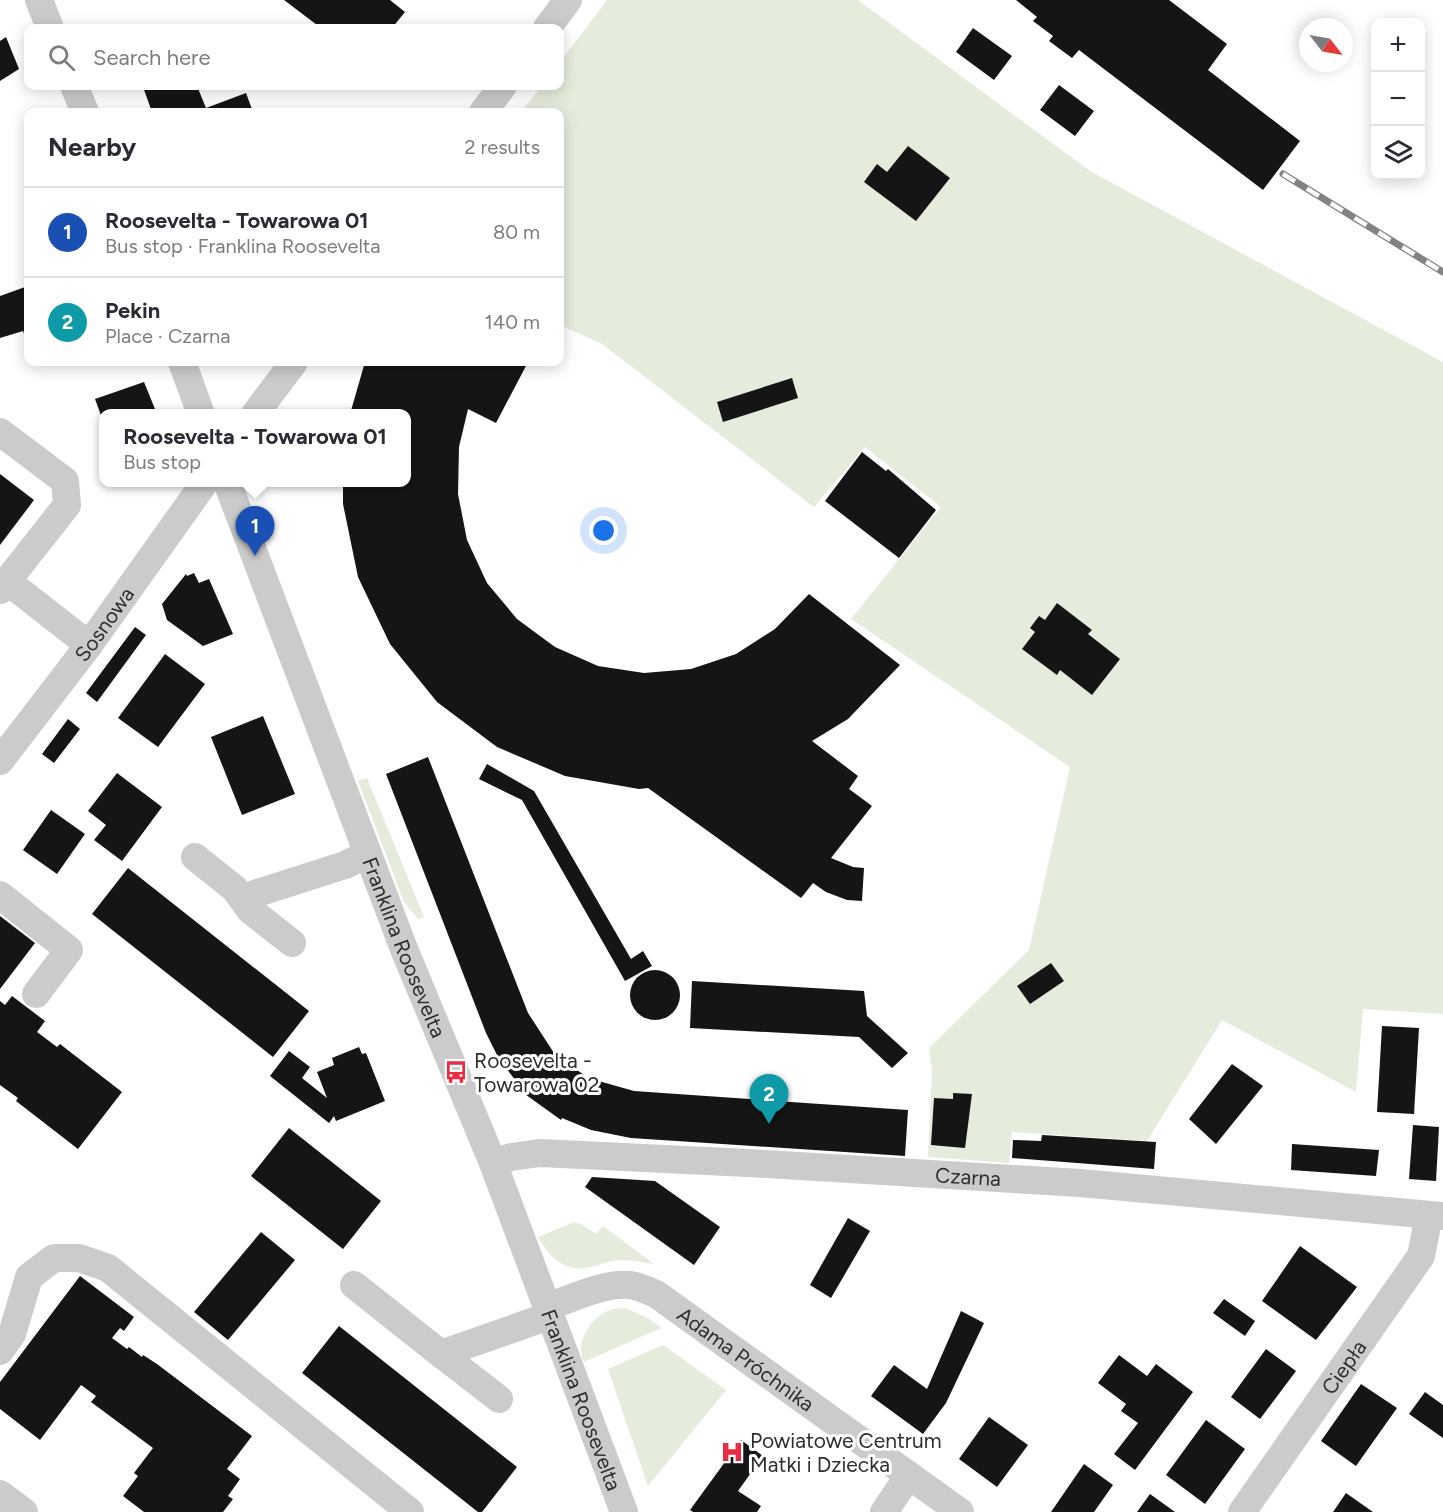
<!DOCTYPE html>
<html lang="en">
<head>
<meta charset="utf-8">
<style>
	:root { --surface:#fff; --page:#f2f2f3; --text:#2b2b33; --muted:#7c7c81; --line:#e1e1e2; --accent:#0b8043 }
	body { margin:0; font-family:Figtree,sans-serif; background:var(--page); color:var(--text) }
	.controls { position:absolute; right:18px; top:18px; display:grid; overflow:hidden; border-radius:12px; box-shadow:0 3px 15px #0003 }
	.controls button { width:54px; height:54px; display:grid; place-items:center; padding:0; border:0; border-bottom:2px solid var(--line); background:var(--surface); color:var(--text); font:30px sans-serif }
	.compass { position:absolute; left:1299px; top:18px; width:54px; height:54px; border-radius:50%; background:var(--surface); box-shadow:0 3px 15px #0003; rotate:121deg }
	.you { position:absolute; left:604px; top:531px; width:21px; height:21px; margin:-15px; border:4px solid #fff; border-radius:50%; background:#1a73e8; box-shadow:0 0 0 9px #1a73e833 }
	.badge { display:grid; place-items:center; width:39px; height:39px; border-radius:50%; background:var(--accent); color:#fff; font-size:20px; font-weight:700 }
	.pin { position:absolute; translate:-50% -50px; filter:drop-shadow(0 2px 3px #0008) }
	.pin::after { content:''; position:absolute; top:32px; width:21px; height:18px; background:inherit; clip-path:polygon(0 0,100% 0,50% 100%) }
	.popup { position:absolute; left:99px; top:409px; width:312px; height:78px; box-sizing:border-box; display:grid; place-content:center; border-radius:12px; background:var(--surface); filter:drop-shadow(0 2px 4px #0005); font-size:20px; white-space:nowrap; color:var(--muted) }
	.popup b { font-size:22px; color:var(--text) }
	.popup::after { content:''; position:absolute; left:50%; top:100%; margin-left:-12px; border:12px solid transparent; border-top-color:var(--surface) }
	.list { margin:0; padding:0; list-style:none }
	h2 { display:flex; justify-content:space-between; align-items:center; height:78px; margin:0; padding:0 24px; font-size:26px }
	h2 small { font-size:20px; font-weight:400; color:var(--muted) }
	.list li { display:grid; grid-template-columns:39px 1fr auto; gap:18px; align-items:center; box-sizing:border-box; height:90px; padding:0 24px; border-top:2px solid var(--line) }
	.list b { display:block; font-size:22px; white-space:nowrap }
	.list p { margin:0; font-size:20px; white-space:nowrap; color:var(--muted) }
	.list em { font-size:20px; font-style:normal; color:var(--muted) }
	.icon { flex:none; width:33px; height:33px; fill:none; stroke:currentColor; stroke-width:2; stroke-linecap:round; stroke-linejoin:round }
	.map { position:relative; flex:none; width:1443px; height:1512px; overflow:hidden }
	.search { position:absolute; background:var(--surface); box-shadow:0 3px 15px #0003; left:24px; top:24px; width:540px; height:66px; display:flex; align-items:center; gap:15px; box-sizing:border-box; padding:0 21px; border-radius:12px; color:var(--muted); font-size:22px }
	.panel { position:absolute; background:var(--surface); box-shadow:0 3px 15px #0003; left:24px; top:108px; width:540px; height:258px; border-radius:12px }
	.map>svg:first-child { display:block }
	.green { fill:#e5ecdb }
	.building { fill:#151515 }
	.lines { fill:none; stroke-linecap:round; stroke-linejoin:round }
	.minor { stroke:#cbcbcb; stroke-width:28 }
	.rail-casing { stroke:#838383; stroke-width:7 }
	.rail { stroke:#fff; stroke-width:4.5; stroke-dasharray:14; stroke-linecap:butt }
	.labels { text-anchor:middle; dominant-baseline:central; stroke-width:6; stroke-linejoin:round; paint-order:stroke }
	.street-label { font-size:21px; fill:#2e2e2e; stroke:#fff }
	.poi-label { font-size:21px; fill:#2e2e2e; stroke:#fff; text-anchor:start }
</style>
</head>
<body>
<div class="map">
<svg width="1443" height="1512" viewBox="0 0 1443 1512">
	<rect width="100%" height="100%" fill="#fff"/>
	<g class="green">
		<path d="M607 0H858L1090 171 1443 362V1014L1363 1009 1356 1092 1222 1020 1147 1141 1012 1132 1009 1163 928 1157 932 1070 929 1048 1029 950 1070 767 851 619 941 507 865 447 814 507 602 344 560 325V112H521L542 86H560V62Z"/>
		<path d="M367 778 424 917 418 919 404 902 358 781Z"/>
		<path d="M574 1222 581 1224 596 1234 603 1226 654 1264C640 1262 627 1259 612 1261 603 1263 594 1267 585 1268 564 1272 547 1254 538 1237Z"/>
		<path d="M625 1308 648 1318 661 1328 584 1362C574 1343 591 1317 610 1310 614 1308 620 1309 625 1308Z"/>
		<path d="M663 1345 726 1390 648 1486 608 1369Z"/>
	</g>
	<g class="building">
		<path d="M284 0H390L405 12 392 28H321Z"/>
		<path d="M1016 0H1169L1227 44 1208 70 1300 141 1263 190 1079 50 1072 58 1049 41 1053 36 1033 21 1037 17Z"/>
		<path d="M973 28 1012 56 994 80 956 52Z"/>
		<path d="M6 37 19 69 0 81V41Z"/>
		<path d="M1059 85 1094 111 1075 136 1040 110Z"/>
		<path d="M147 86H197L206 108 246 93 253 112H152L143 87Z"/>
		<path d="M908 146 950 178 916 221 864 182 877 164 887 172Z"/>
		<path d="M28 286V345L23 331 0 338V296Z"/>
		<path d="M365 362H528L496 423 468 409 459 447 458 494 467 540 487 583 517 619 555 647 598 666 644 673 691 669 736 654 775 629 809 594 900 665 848 719 812 741 858 776 849 789 872 806 831 858 853 867 864 868 862 901 847 900 826 892 813 883 801 898 648 788 639 789 565 776 497 747 437 702 390 644 358 577 343 504V482H406V414H350Z"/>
		<path d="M792 378 798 398 723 422 717 402Z"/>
		<path d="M144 382 157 414H104L103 421 95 399Z"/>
		<path d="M862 452 886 471 888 469 936 510 899 558 825 501Z"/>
		<path d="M0 474 34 500 0 545Z"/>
		<path d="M194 573 199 583 209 579 233 634 203 646 167 620 162 604 186 574 187 576Z"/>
		<path d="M1057 603 1092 630 1088 634 1120 659 1092 695 1060 670 1057 675 1022 649 1035 632 1030 628 1039 616 1045 620Z"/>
		<path d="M135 627 146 635 97 702 86 693Z"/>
		<path d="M165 654 205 684 158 747 118 718Z"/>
		<path d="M263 716 295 794 242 815 211 737Z"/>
		<path d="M68 719 80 729 54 763 42 754Z"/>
		<path d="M428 757 528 1013 554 1053 588 1078 634 1091 908 1110 905 1156 631 1138 591 1130 562 1118 561 1120 522 1092 523 1090 499 1059 486 1033 386 774Z"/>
		<path d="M487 764 534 791 631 959 643 951 652 966 625 981 522 800 479 779Z"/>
		<path d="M117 773 162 807 122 861 94 840 106 825 88 811Z"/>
		<path d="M51 810 85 834 57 874 23 850Z"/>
		<path d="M128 868 309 1011 273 1057 92 914Z"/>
		<path d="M0 916 35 943 0 989Z"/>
		<path d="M1051 963 1064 981 1030 1004 1017 986Z"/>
		<circle cx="655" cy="995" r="25"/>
		<path d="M692 981 864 991 867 1016 908 1053 892 1068 859 1037 690 1028Z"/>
		<path d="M12 996 45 1021 37 1032 57 1047 60 1044 122 1092 78 1149 16 1101 18 1098 0 1085V1001L5 1005Z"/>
		<path d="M1382 1026 1419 1028 1414 1114 1377 1112Z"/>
		<path d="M359 1047 362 1054 366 1053 385 1101 336 1121 334 1116 329 1123 270 1076 289 1051 310 1067 302 1078 327 1098 317 1072 334 1065 332 1058Z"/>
		<path d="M1232 1064 1263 1086 1216 1144 1189 1119Z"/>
		<path d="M953 1093 972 1094 965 1148 931 1145 934 1098 953 1099Z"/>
		<path d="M1413 1125 1439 1127 1436 1181 1409 1179Z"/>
		<path d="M289 1128 381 1201 343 1249 251 1176Z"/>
		<path d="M1042 1135 1156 1142 1154 1169 1012 1158 1013 1140 1041 1141Z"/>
		<path d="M1292 1144 1379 1150 1376 1176 1291 1170Z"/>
		<path d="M592 1177 655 1181 720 1227 694 1265 585 1187Z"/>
		<path d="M848 1218 870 1231 831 1298 810 1285Z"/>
		<path d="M261 1232 295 1260 228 1340 194 1312Z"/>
		<path d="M1300 1246 1357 1287 1316 1340 1262 1301Z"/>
		<path d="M80 1276 134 1317 124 1331 120 1328 112 1338 127 1349 129 1347 142 1357 143 1355 157 1364 252 1436 227 1469 240 1479 228 1496 233 1499 223 1512H144L123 1496 138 1476 134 1473 153 1448 91 1402 96 1396 81 1385 40 1440 0 1409V1382Z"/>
		<path d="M1224 1299 1255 1321 1245 1336 1213 1313Z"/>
		<path d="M961 1311 984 1323 946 1403 923 1434 871 1396 894 1365 927 1389Z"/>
		<path d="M339 1326 517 1467 482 1512H478L302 1373Z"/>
		<path d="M1266 1349 1296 1371 1260 1419 1231 1397Z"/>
		<path d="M1119 1355 1147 1376 1156 1364 1193 1392 1135 1470 1114 1454 1138 1423 1121 1411 1126 1404 1098 1383Z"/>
		<path d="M1361 1384 1397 1408 1356 1466 1321 1441Z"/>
		<path d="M1425 1392 1443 1405V1438L1409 1414Z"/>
		<path d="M989 1417 1028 1445 997 1487 959 1459Z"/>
		<path d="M1206 1420 1245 1449 1205 1504 1166 1475Z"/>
		<path d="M741 1440 763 1456 738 1491 761 1506 757 1512H693L690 1510Z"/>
		<path d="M1084 1464 1113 1485 1094 1512H1051Z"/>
		<path d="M1346 1493 1373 1512H1333Z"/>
		<path d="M1150 1494 1175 1512H1137Z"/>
	</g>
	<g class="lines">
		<g class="minor">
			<path d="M39 0 50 28"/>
			<path d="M547 28 568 0"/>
			<path d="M74 86 85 112"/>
			<path d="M483 112 503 86"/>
			<path d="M182 362 201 414"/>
			<path d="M255 414 294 362"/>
			<path d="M0 432 65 481 67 505 0 590"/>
			<path id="s1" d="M227 482 404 949 493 1163 624 1512"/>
			<path d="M7 581 89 645"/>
			<path id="s2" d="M0 761 89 645 205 482"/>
			<path d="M195 857 235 889 250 910 292 943"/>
			<path d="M0 895 69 950 36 994"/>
			<path d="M242 898 345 865 368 854"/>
			<path id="s3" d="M493 1163 511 1157 540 1153 748 1163 1080 1183 1443 1216"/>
			<path d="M354 1285 441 1354 549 1316"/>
			<path id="s4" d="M546 1307C569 1300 605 1282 629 1285 638 1286 647 1290 656 1294L960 1512"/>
			<path d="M0 1351 12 1334 29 1277 54 1258H79L108 1268 410 1512"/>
			<path d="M441 1354 499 1399"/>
			<path d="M0 1494 24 1512"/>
			<path d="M884 1512 909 1475"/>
			<path id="s5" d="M1242 1512 1421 1256 1429 1215"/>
		</g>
		<g class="rail-casing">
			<path id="rail" d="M1283 174 1443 272"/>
		</g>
		<use href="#rail" class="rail"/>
	</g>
	<defs>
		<g id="bus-bare" transform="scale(1.8)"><path d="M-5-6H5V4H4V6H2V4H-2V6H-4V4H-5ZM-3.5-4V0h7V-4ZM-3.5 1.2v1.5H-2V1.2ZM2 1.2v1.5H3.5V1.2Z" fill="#e82c43" stroke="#fff" stroke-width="2.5" paint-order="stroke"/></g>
		<g id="hospital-bare" transform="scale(1.8)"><path d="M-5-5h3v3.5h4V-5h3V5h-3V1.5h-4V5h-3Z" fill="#e82c43" stroke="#fff" stroke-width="2.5" paint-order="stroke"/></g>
	</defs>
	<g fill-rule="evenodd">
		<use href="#bus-bare" x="456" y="1072"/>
		<use href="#hospital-bare" x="732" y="1452"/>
	</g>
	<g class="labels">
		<g class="street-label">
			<text stroke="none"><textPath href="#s2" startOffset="172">Sosnowa</textPath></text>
			<text stroke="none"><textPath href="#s1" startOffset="498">Franklina Roosevelta</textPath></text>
			<text stroke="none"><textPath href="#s3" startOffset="477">Czarna</textPath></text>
			<text stroke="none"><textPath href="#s4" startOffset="226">Adama Próchnika</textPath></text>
			<text stroke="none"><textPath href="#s5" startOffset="177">Ciepła</textPath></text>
			<text stroke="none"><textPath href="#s1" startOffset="984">Franklina Roosevelta</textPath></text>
		</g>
		<g class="poi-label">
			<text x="474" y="1060">Roosevelta -<tspan x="474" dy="24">Towarowa 02</tspan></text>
			<text x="750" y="1440">Powiatowe Centrum<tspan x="750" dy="24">Matki i Dziecka</tspan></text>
		</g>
	</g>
</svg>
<div class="controls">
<button>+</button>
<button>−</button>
<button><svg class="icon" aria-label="layers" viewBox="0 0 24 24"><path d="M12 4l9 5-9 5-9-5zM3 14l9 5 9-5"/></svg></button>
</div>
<svg class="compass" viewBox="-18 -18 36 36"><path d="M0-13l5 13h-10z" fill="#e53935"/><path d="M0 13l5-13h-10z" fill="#7c7c81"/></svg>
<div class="you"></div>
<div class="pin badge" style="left:255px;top:556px;background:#1a4fb4">1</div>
<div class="popup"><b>Roosevelta - Towarowa 01</b>Bus stop</div>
<div class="pin badge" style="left:769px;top:1124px;background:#0f9aa8">2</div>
<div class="search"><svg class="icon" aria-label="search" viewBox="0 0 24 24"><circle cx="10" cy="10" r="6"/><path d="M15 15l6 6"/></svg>Search here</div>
<section class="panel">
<h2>Nearby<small>2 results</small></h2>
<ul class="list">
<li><span class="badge" style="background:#1a4fb4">1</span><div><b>Roosevelta - Towarowa 01</b><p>Bus stop · Franklina Roosevelta</p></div><em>80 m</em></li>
<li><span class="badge" style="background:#0f9aa8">2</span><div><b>Pekin</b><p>Place · Czarna</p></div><em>140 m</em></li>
</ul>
</section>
</div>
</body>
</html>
